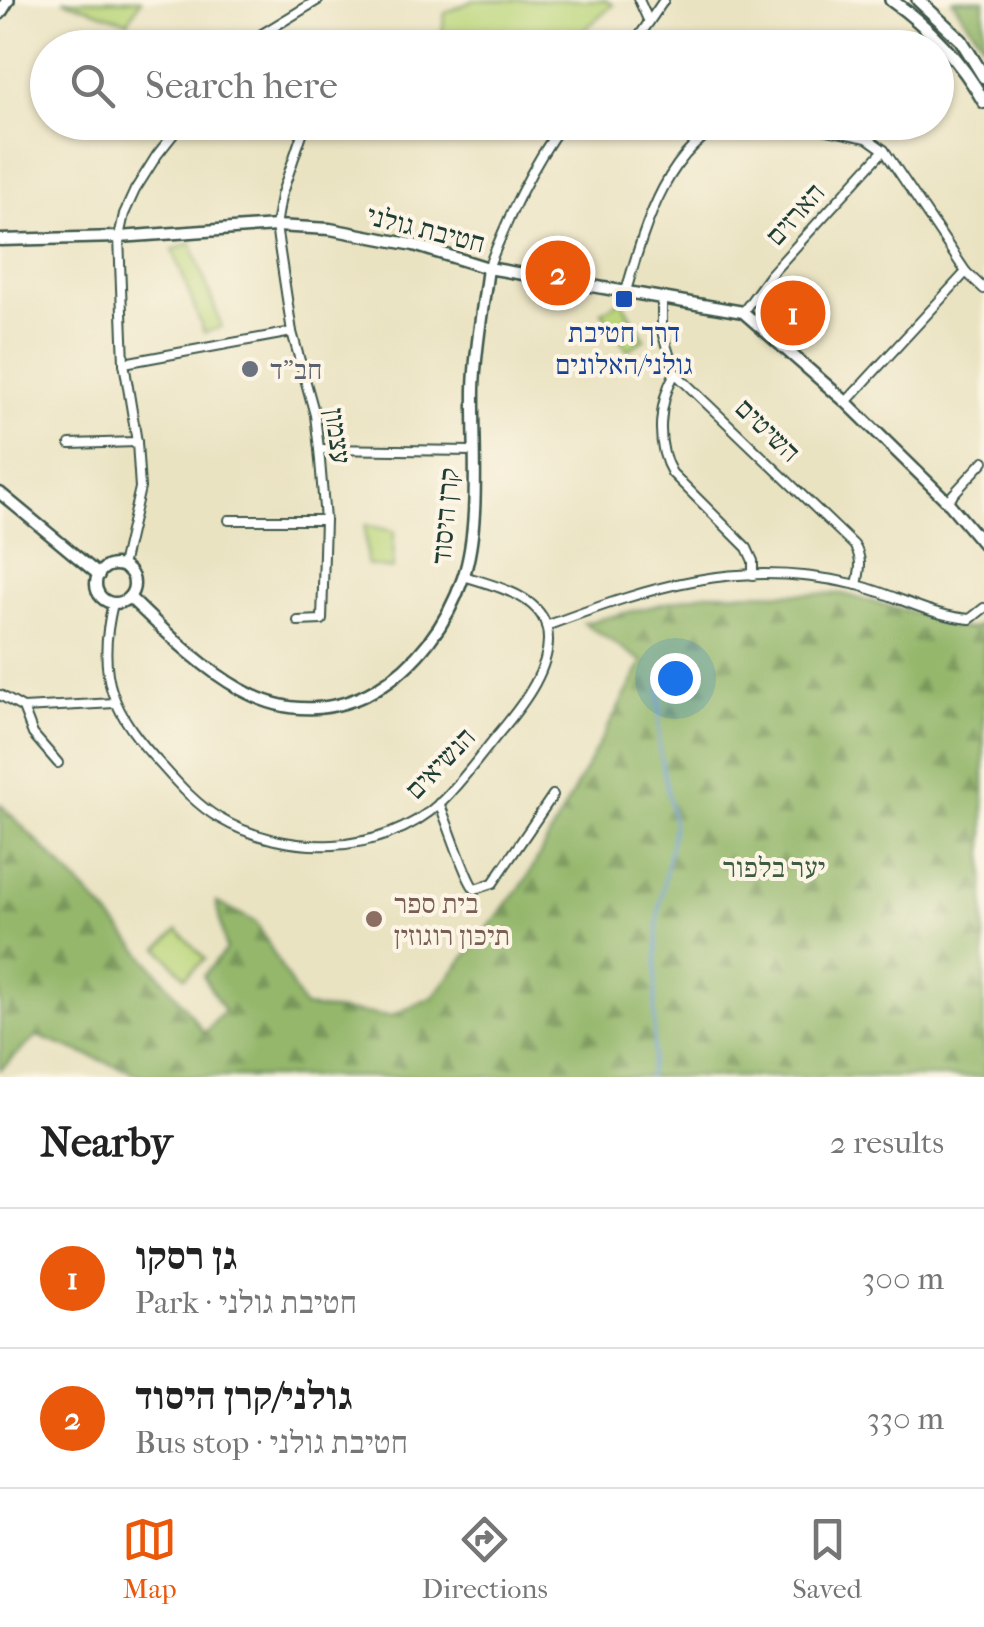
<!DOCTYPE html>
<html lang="en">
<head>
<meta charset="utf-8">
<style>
	:root { --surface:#fff; --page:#f2f2f2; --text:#222; --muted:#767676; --line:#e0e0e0; --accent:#ea580c }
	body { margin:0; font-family:"IM FELL French Canon","Frank Ruhl Libre",serif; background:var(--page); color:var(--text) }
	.you { position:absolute; left:675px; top:678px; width:35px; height:35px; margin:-25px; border:8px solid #fff; border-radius:50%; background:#1a73e8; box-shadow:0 0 0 15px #1a73e833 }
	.badge { display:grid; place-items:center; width:65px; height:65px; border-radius:50%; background:var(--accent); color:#fff; font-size:32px; font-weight:700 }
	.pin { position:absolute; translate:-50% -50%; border:5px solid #fff; box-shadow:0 2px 10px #0006 }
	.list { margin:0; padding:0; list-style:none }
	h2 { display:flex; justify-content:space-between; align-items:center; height:130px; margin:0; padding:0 40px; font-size:42px }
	h2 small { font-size:32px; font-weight:400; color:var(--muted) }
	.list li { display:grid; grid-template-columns:65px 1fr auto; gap:30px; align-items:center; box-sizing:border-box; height:140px; padding:0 40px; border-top:2px solid var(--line) }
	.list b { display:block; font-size:38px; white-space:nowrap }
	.list p { margin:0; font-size:32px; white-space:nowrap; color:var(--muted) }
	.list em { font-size:32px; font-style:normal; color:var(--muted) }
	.icon { flex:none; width:55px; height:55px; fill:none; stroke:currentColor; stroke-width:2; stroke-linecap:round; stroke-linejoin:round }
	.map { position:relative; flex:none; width:984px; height:1077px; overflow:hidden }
	.search { position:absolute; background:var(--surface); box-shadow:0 2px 8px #0004; left:30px; right:30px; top:30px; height:110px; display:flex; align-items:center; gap:25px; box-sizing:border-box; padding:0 35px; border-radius:55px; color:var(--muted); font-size:38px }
	.sheet { height:410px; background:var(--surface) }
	nav { display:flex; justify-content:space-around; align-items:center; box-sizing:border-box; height:140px; border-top:2px solid var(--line); background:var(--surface); font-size:28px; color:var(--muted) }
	nav a { display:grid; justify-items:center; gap:5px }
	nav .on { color:var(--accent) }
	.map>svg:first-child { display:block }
	.forest { fill:url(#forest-firs); stroke:#5a7a50; stroke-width:2.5 }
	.park { fill:#bbd67c; stroke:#6d8a58; stroke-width:2.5 }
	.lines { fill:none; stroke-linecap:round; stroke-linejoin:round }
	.stream { stroke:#6e9ed7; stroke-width:2.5 }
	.minor-casing { stroke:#3d5649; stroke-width:12 }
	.tertiary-casing { stroke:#3d5649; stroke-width:15 }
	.secondary-casing { stroke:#3d5649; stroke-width:16 }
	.minor { stroke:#fff; stroke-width:8 }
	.tertiary { stroke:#fff; stroke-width:10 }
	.secondary { stroke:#fff; stroke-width:11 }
	.transit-dot { fill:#1a4fb4; stroke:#fcf5e5; stroke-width:4 }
	.worship-dot { fill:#6b7280; stroke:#fcf5e5; stroke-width:4 }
	.education-dot { fill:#8d6e63; stroke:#fcf5e5; stroke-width:4 }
	.labels { text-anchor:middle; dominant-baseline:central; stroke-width:8; stroke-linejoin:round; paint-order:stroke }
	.street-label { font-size:28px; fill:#1f3d34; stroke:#fcf5e5 }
	.transit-label { font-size:28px; fill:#164399; stroke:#fcf5e5 }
	.worship-label { font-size:28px; fill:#5b616d; stroke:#fcf5e5; text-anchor:start }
	.park-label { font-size:28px; fill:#3e5c42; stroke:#fcf5e5 }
	.education-label { font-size:28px; fill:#785e54; stroke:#fcf5e5; text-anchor:start }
</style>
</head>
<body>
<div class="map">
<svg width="984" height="1077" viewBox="0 0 984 1077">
	<defs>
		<pattern id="forest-firs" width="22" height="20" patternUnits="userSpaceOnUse" patternTransform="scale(2.5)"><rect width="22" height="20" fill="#94b76c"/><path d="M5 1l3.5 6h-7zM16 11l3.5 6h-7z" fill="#78965a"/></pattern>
	</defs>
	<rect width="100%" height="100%" fill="#fcf5e5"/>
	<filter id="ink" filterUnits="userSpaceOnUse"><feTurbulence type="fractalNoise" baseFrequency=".01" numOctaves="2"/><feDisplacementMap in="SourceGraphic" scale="20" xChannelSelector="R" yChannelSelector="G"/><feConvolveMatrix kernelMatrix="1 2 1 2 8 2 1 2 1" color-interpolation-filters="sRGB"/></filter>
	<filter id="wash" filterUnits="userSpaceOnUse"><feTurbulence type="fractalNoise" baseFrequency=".0048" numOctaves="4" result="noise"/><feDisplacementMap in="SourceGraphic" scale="40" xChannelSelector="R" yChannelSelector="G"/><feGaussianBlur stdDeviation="2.25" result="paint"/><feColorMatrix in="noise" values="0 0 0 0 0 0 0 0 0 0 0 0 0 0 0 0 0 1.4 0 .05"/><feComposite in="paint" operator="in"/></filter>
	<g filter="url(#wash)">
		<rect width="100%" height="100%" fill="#eae3c2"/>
		<g class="forest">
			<path d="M952 0H984V45Z"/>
			<path d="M707 593 843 594 922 615 950 626 968 629 984 624V1077H145L37 1036 0 1070V804C72 876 145 949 204 1033L224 1011 203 976 226 950 216 902 256 922 304 1007 391 1016 433 997 526 880 643 662 584 623Z"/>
		</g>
		<g class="park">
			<path d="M63 0H141L128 22Z"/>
			<path d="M474 0H605L613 5 564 47H428L441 40 445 13Z"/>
			<path d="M191 243 222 327 204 333 173 250Z"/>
			<path d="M795 272 821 297C819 319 815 329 797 343L761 307C766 289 776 275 795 272Z"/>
			<path d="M621 300 645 339 627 350 602 312Z"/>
			<path d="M365 525 394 531 393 569 367 565Z"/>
			<path d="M178 930 205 959 185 977 159 948Z"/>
		</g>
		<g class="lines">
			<path class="stream" d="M648 1077 653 1055 658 917 674 825 659 748 660 676"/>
		</g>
	</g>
	<g filter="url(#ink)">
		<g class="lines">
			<g class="minor-casing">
				<g id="minor">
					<path d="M639 0 649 22 664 0"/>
					<path d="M262 34 273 48"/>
					<path d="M248 48 262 34 318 0"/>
					<path d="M631 48 649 22"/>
					<path d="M789 122 867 138 884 150 966 272 984 289"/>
					<path d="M488 268C510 214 529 170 564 122"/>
					<path d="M626 291C643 233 666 144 732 122"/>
					<path d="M662 297V332L675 373 854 545C863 559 860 570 857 585"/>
					<path d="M743 312 770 275 884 150"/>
					<path d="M124 363 292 332"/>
					<path d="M675 373C659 401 655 444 672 473L747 548 753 561V575"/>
					<path d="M846 402 966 272"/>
					<path d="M70 444 137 442"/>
					<path d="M319 449 473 451"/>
					<path d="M947 501 984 461"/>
					<path d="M229 520H325"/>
					<path d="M122 566 140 488 137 442 124 363 119 237 124 214 135 190 157 155 183 122"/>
					<path d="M113 603C95 677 113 714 163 767 179 785 198 806 219 818 285 857 382 856 440 803 461 783 480 756 499 733 521 707 557 663 546 625 536 594 491 585 464 576"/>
					<path d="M298 621 322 620 325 520 319 449 315 415 292 332 276 226 281 196 306 122"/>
					<path d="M546 626C654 586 735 558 853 584 893 593 928 616 970 619L984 608"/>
					<path d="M0 695 23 708 33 734 58 763"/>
					<path d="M23 708 115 703"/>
					<path d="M439 803C447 820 466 881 475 889L493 883 553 795"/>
				</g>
			</g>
			<g class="tertiary-casing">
				<g id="tertiary">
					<path d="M0 240 119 237 276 226 330 229 414 245 488 268 743 312 846 402 947 501 984 545"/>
					<path d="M0 493 99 575"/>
					<circle cx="115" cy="584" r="19"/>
					<path d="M129 597C163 629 199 666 240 689 337 745 432 670 463 578 481 526 473 444 474 389 475 349 483 308 488 268"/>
				</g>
			</g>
			<g class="secondary-casing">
				<g id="secondary">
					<path d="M891 0C928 26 962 62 984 102"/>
					<path d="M918 0 961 40 984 77"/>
					<path d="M0 13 8 0"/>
				</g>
			</g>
			<use href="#minor" class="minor"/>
			<use href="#tertiary" class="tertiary"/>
			<use href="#secondary" class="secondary"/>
		</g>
	</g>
	<rect class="transit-dot" x="614" y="289" width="20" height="20" rx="5"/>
	<circle class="worship-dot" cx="250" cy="369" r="10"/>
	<circle class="education-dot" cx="374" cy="919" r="10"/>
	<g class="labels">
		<g class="street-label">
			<text transform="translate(795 214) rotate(-48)">הארזים</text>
			<text transform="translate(426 229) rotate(14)">חטיבת גולני</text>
			<text transform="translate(768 430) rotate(44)">השיטים</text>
			<text transform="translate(338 436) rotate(82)">עצמון</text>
			<text transform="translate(445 516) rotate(-85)">קרן היסוד</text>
			<text transform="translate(440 763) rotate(-46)">הנשיאים</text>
		</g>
		<g class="transit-label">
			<text x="624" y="332">דרך חטיבת<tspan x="624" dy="32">גולני/האלונים</tspan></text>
		</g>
		<g class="worship-label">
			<text x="270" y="369">חב"ד</text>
		</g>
		<g class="park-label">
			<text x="774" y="867">יער בלפור</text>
		</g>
		<g class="education-label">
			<text x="394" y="903">בית ספר<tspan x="394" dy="32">תיכון רוגוזין</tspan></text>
		</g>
	</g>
</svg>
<div class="you"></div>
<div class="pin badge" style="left:793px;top:313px">1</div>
<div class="pin badge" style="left:558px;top:273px">2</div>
<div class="search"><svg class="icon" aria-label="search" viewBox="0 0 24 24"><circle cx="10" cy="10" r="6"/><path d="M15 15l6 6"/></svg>Search here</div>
</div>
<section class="sheet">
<h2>Nearby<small>2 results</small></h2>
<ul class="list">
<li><span class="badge">1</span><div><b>גן רסקו</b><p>Park · חטיבת גולני</p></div><em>300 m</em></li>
<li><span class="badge">2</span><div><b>גולני/קרן היסוד</b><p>Bus stop · חטיבת גולני</p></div><em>330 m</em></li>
</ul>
</section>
<nav>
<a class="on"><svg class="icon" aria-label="map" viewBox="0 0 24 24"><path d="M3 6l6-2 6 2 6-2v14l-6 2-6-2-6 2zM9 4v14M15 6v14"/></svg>Map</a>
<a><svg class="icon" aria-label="directions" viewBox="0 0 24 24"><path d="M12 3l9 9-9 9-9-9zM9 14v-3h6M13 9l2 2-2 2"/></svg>Directions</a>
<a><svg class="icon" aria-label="saved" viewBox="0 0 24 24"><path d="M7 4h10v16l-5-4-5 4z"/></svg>Saved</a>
</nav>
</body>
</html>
